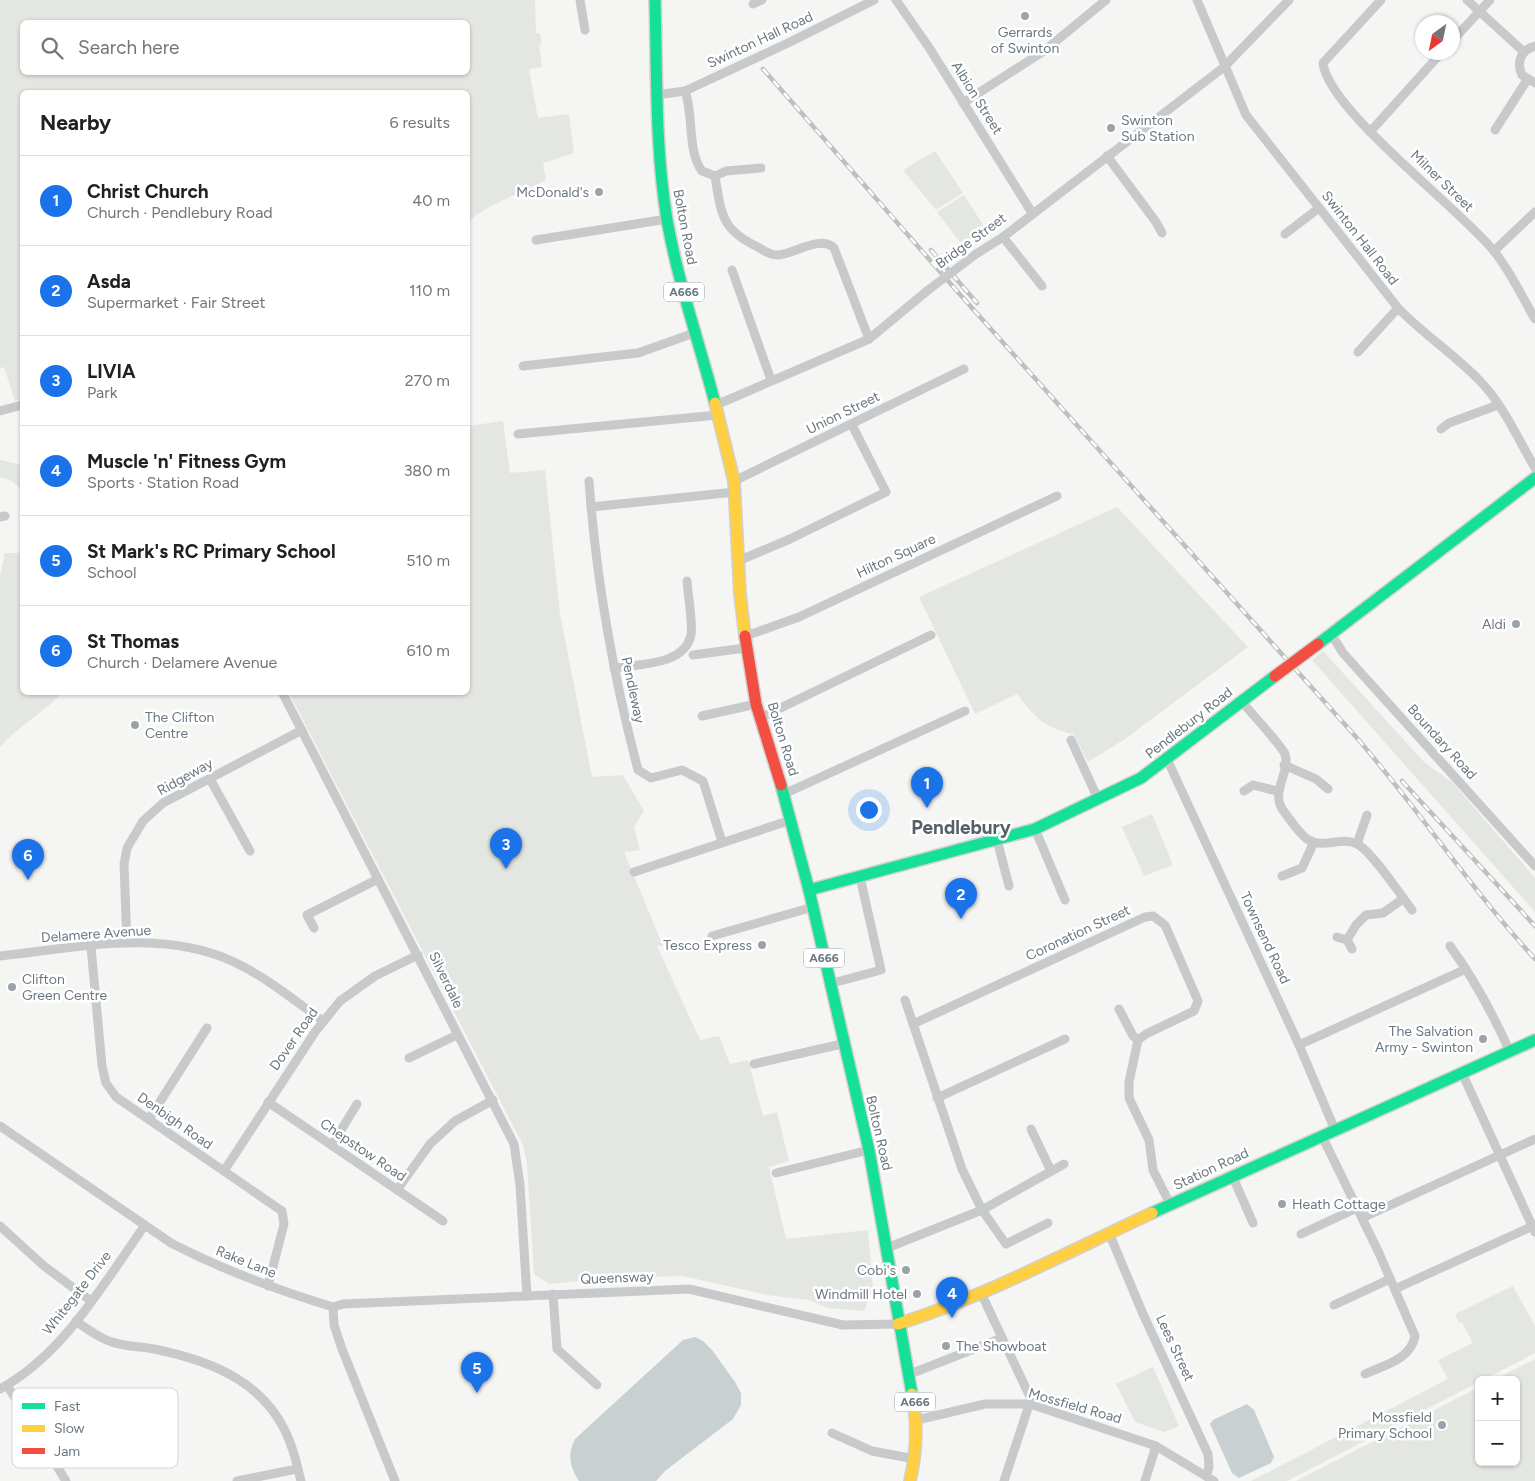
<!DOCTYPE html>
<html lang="en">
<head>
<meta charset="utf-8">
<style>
	:root { --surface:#fff; --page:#f6f6f6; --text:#202124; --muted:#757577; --line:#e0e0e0; --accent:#1a73e8 }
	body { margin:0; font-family:Figtree,sans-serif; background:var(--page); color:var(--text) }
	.controls { position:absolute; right:15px; bottom:15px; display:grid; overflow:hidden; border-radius:8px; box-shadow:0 1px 4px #0004 }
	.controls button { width:45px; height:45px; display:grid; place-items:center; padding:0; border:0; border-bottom:1px solid var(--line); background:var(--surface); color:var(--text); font:25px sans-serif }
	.compass { position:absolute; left:1415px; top:15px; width:45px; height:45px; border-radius:50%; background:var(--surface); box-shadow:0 1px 4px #0004; rotate:213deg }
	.you { position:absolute; left:868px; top:809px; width:18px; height:18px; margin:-12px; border:4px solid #fff; border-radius:50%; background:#1a73e8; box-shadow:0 0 0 8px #1a73e833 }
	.badge { display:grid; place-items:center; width:32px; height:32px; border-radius:50%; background:var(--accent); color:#fff; font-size:16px; font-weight:700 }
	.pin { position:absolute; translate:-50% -41px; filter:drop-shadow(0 1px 2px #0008) }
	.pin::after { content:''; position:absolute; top:26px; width:18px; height:15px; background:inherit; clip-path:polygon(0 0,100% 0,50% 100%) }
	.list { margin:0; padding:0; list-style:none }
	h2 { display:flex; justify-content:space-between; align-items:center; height:65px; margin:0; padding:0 20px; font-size:21px }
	h2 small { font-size:16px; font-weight:400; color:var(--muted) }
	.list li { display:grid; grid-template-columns:32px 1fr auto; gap:15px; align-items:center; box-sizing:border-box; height:90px; padding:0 20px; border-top:1px solid var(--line) }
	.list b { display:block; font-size:19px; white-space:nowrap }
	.list p { margin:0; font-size:16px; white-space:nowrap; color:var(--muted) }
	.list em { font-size:16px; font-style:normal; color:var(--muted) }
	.icon { flex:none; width:28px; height:28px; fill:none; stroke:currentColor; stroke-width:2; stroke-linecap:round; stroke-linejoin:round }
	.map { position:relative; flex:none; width:1535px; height:1481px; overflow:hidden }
	.search { position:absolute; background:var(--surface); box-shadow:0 1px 4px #0004; left:20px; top:20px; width:450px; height:55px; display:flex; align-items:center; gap:12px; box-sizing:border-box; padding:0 18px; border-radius:8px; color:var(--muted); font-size:19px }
	.panel { position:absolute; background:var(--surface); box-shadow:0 1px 4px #0004; left:20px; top:90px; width:450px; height:605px; border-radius:8px }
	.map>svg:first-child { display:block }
	.green { fill:#e4e6e2; fill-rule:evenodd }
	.water { fill:#c8d0d2 }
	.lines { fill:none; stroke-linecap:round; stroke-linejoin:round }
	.fast-casing { stroke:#d1d1d1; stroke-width:14 }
	.slow-casing { stroke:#d1d1d1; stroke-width:14 }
	.jam-casing { stroke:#d1d1d1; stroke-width:14 }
	.street { stroke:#c7c9ca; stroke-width:9 }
	.fast { stroke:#16e098; stroke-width:11 }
	.slow { stroke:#ffcf43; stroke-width:11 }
	.jam { stroke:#f24e42; stroke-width:11 }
	.rail-casing { stroke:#bebfbf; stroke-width:4.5 }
	.rail { stroke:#fff; stroke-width:2.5; stroke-dasharray:8; stroke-linecap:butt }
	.jam-bridge-casing { stroke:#d1d1d1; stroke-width:14; stroke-linecap:butt }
	.street-bridge { stroke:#c7c9ca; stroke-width:9 }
	.jam-bridge { stroke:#f24e42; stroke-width:11 }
	.poi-dot { fill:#9aa3a9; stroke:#fff; stroke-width:2 }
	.labels { text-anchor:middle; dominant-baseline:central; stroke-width:5; stroke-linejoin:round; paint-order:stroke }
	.shield { fill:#fff; stroke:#96a0a6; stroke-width:1 }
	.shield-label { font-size:12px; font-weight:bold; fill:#697780 }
	.poi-label { font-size:14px; fill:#697780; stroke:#fff; text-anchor:end }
	.street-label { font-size:14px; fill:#697780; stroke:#fff }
	.district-label { font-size:19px; font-weight:bold; fill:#566066; stroke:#fff }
	.key { fill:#fff; stroke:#d2d6d9; stroke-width:1 }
	.key-label { font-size:14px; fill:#697780 }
</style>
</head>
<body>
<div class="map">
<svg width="1535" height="1481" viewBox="0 0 1535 1481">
	<rect width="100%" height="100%" fill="#f5f5f4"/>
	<g class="green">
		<path d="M0 0H535L536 33H540L542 44 539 45 542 67 529 69 538 118 569 114 574 153 543 163 546 180 489 207 468 221V92H22V399L15 401 4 367 0 368ZM22 22H468V72H22Z"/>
		<path d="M935 151 963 193 936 210 903 170Z"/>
		<path d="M964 195 989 234 966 250 937 212Z"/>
		<path d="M503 421 510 473 545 470 560 614 592 777 623 775 644 811 634 827 640 850 624 852 663 946H657L700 1040 719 1036 730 1064 748 1060 763 1116 777 1112 789 1161 769 1167 786 1239 868 1230 873 1290 864 1311 828 1308 809 1300 767 1295 683 1276 612 1278 549 1284 534 1274 527 1164 523 1145 289 693 468 692V426Z"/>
		<path d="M0 460 22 465V490L12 481 0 477Z"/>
		<path d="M1117 507 1248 647 1125 739 1088 762 1073 734C1043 727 1036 718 1017 694L975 714 919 597Z"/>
		<path d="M22 549V692L62 693C43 713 18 726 0 747V576L5 553H18Z"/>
		<path d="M1323 651 1424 762 1453 783 1535 878V912L1312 660Z"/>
		<path d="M1152 814 1173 865 1144 876 1122 827Z"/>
		<path d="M1513 1286 1535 1326V1353L1287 1481H1251L1448 1379 1438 1360 1473 1343 1462 1322 1459 1323 1455 1314Z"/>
		<path d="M1535 1359V1481H1296L1479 1387V1462H1516V1380H1494Z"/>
		<path d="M1153 1367 1179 1426 1164 1432 1135 1422 1116 1384Z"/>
	</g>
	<g class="water">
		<path d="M695 1337 703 1341 712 1350 735 1382 741 1393V1405L733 1419 665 1471 656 1481H579C570 1467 567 1455 575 1439L683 1340Z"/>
		<path d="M1247 1404 1254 1410 1274 1457 1271 1463 1239 1478 1232 1473 1210 1424 1213 1420Z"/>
	</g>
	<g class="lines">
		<g class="fast-casing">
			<g id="fast">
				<path d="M655 0C657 73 655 147 667 220 678 282 699 342 715 403"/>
				<path d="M1318 644 1535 478"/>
				<path d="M781 785 809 890 869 1150 912 1394"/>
				<path d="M809 890 1035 829 1141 778 1275 676"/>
				<path d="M1152 1213 1535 1040"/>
			</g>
		</g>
		<g class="slow-casing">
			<g id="slow">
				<path d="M715 403 734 481 740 594 745 636"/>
				<path d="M898 1324C986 1296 1068 1252 1152 1213"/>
				<path d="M910 1481C917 1451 918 1424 912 1394"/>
			</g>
		</g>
		<g class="jam-casing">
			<path id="jam" d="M745 636 756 704 781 785"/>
		</g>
		<g class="street">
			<path d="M580 0 585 30"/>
			<path d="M896 0 930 49 1032 213"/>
			<path d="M1197 0 1246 115 1398 308C1423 334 1454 354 1479 380 1503 404 1518 439 1535 468"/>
			<path d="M1381 0 1323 63C1328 110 1459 208 1493 250 1510 270 1522 297 1535 319"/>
			<path d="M1467 0 1524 52"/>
			<path d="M753 4 762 0"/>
			<path d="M1452 41 1490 0"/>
			<path d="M1535 46C1521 50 1516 62 1522 75L1535 83"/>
			<path d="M685 91C694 115 687 152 702 171L715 176C721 213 721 230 758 247 764 251 772 256 779 255 796 253 820 235 834 248L869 339"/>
			<path d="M656 95 685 91 788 43 874 0"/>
			<path d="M963 103 1044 51 1106 0"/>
			<path d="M1495 130 1527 80"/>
			<path d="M1370 132 1442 52"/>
			<path d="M1107 156 1156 222 1162 233"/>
			<path d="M715 176 726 171 761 168"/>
			<path d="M1285 234 1319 208"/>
			<path d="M1003 237 1042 286"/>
			<path d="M536 240 667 219"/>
			<path d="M1494 251 1535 212"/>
			<path d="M976 254 1003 237 1224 67 1289 0"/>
			<path d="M732 270 771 380"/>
			<path d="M1358 352 1398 308"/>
			<path d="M523 366 638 353 697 332"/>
			<path d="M716 405 869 339 927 291"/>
			<path d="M0 411 22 405"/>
			<path d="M1441 429 1449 423 1498 405"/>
			<path d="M518 434 718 415"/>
			<path d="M589 481C596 578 613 675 638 770L651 778 682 770 703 781 722 842"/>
			<path d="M734 481 964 369"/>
			<path d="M591 507 735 492"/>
			<path d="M0 517 5 516"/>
			<path d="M738 561 790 539 886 492 852 425"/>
			<path d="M1331 634 1343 653 1535 866"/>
			<path d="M743 637 799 617 1057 496"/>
			<path d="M693 655 745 648"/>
			<path d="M614 668C638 664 684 666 691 635 693 622 688 596 687 581"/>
			<path d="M282 692 514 1144 520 1185 527 1296"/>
			<path d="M1241 701C1249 710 1282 747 1285 754 1291 774 1268 793 1285 813 1291 821 1299 833 1307 839 1323 850 1344 835 1359 845 1375 856 1399 893 1412 910"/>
			<path d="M702 716 756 704"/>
			<path d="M760 718 931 635"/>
			<path d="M1071 740 1098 799"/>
			<path d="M1167 759 1299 1045 1335 1130"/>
			<path d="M1284 765 1316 779 1328 789"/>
			<path d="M210 779 250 851"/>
			<path d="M1244 791 1253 785 1277 791"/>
			<path d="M784 794 965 711"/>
			<path d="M1035 829 1065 900"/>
			<path d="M997 840 1009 886"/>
			<path d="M1357 844 1367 815"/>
			<path d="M634 872 791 820"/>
			<path d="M1282 876 1302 868 1314 842"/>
			<path d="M314 928 307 915 378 879"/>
			<path d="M712 936 813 907"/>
			<path d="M1337 937 1347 940"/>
			<path d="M127 943 124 864 127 848 143 821 163 803 302 730"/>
			<path d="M1450 946C1474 979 1493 1014 1510 1052"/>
			<path d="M91 947 102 1066 106 1083 116 1097 282 1211 284 1224 268 1286"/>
			<path d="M1352 949 1347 940 1356 925 1366 915 1383 913 1403 899"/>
			<path d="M0 956C77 948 161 928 234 962 266 977 294 1000 323 1021"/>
			<path d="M829 984 881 970 860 877"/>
			<path d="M905 1000 962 1169 982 1210 1006 1244 1048 1223"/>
			<path d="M1119 1009 1133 1036 1138 1040"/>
			<path d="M913 1024 1145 917 1153 916 1165 925 1198 1001 1194 1011 1146 1034 1138 1040"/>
			<path d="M1138 1040 1129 1082V1098L1149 1140 1153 1170 1170 1204"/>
			<path d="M1299 1045 1466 969"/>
			<path d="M409 1058 457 1035"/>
			<path d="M754 1064 842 1044"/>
			<path d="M1462 1073 1535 1232"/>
			<path d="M937 1098 1065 1039"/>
			<path d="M268 1102 443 1221"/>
			<path d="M149 1119 207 1028"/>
			<path d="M0 1126 171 1243C223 1270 277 1290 333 1307L334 1325 342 1349 395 1481"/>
			<path d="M1031 1129 1051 1171"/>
			<path d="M1322 1136 1379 1253 1415 1336C1411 1359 1385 1365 1365 1374"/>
			<path d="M332 1145 357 1104"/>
			<path d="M224 1171 315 1032 340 1001 375 976 418 955"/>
			<path d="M776 1173 869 1150"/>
			<path d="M1232 1175 1253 1223"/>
			<path d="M397 1190 430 1144 455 1121 493 1100"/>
			<path d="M1362 1218 1535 1139"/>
			<path d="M0 1226 44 1266 91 1301"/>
			<path d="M1109 1233 1143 1314 1208 1454 1209 1467 1206 1476"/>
			<path d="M1301 1234 1357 1208"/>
			<path d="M887 1248 982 1210 1064 1164"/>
			<path d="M1395 1289 1535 1225"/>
			<path d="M981 1293 1031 1399 1004 1481"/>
			<path d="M553 1294 557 1349 597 1385"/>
			<path d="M1334 1305 1390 1279"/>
			<path d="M333 1307 343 1304 689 1289 843 1325 898 1324"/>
			<path d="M76 1321C87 1329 99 1338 112 1342 125 1347 140 1346 154 1349 214 1361 271 1384 292 1448 296 1459 298 1470 301 1481"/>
			<path d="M910 1374 1002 1338"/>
			<path d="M7 1385 66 1481"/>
			<path d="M0 1389C64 1354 104 1283 145 1225"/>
			<path d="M917 1420 985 1404H1030L1156 1446 1214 1481"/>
			<path d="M832 1433 872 1451 915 1459"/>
			<path d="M49 1453 85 1434 131 1425"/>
			<path d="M237 1481 297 1469"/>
			<path d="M1145 1481 1156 1446"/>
		</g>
		<use href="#fast" class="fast"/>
		<use href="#slow" class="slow"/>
		<use href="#jam" class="jam"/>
		<g class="rail-casing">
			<g id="rail">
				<path d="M763 69 956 290 1357 738C1419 810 1471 889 1535 959"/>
				<path d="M931 250 977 303"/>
				<path d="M1402 781 1535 926"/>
			</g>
		</g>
		<use href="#rail" class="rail"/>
		<g class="jam-bridge-casing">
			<path id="jam-bridge" d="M1275 676 1318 644"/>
		</g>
		<path class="street-bridge" d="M927 291 976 254"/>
		<use href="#jam-bridge" class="jam-bridge"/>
	</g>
	<g class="poi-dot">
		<circle cx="1025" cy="16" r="5"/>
		<circle cx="1111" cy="128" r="5"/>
		<circle cx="599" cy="192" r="5"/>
		<circle cx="1516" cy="624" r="5"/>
		<circle cx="135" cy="725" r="5"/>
		<circle cx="762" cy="945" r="5"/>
		<circle cx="12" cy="987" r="5"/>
		<circle cx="1483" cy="1039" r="5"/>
		<circle cx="1282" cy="1204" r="5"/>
		<circle cx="906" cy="1270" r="5"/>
		<circle cx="917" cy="1294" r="5"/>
		<circle cx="946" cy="1346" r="5"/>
		<circle cx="1442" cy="1425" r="5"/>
	</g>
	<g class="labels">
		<g class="shield">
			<rect x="664" y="282.5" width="40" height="19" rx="4"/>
			<rect x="804" y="948.5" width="40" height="19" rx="4"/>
			<rect x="895" y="1392.5" width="40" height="19" rx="4"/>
		</g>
		<g class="shield-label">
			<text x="684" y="292">A666</text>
			<text x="824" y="958">A666</text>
			<text x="915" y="1402">A666</text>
		</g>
		<g class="poi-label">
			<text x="1025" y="32" text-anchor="middle">Gerrards<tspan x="1025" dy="16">of Swinton</tspan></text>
			<text x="1121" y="120" text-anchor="start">Swinton<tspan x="1121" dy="16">Sub Station</tspan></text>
			<text x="589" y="192">McDonald's</text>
			<text x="1506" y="624">Aldi</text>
			<text x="145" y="717" text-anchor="start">The Clifton<tspan x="145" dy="16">Centre</tspan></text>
			<text x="752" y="945">Tesco Express</text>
			<text x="22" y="979" text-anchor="start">Clifton<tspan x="22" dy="16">Green Centre</tspan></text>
			<text x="1473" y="1031">The Salvation<tspan x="1473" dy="16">Army - Swinton</tspan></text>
			<text x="1292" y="1204" text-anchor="start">Heath Cottage</text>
			<text x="896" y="1270">Cobi's</text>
			<text x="907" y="1294">Windmill Hotel</text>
			<text x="956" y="1346" text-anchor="start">The Showboat</text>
			<text x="1432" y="1417">Mossfield<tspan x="1432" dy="16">Primary School</tspan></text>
		</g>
		<g class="street-label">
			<text transform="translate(760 40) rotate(-25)">Swinton Hall Road</text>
			<text transform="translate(977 98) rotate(58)">Albion Street</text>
			<text transform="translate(1442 181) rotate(44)">Milner Street</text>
			<text transform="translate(685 227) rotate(79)">Bolton Road</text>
			<text transform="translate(1360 238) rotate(52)">Swinton Hall Road</text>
			<text transform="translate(971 241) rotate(-36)">Bridge Street</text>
			<text transform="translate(843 413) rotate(-26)">Union Street</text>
			<text transform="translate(896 556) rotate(-25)">Hilton Square</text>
			<text transform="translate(633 690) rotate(78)">Pendleway</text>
			<text transform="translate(1189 723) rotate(-38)">Pendlebury Road</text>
			<text transform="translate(783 739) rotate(73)">Bolton Road</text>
			<text transform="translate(1442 742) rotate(48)">Boundary Road</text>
			<text transform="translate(185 777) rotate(-29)">Ridgeway</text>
			<text transform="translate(1078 933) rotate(-25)">Coronation Street</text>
			<text transform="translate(96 934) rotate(-4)">Delamere Avenue</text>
			<text transform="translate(1265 938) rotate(65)">Townsend Road</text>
			<text transform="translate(446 980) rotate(64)">Silverdale</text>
			<text transform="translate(294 1039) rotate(-55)">Dover Road</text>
			<text transform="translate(175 1121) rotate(35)">Denbigh Road</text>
			<text transform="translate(879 1133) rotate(77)">Bolton Road</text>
			<text transform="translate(363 1150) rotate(34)">Chepstow Road</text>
			<text transform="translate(1211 1169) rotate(-25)">Station Road</text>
			<text transform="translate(246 1262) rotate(22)">Rake Lane</text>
			<text transform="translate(617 1278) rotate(-2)">Queensway</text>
			<text transform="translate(77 1293) rotate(-52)">Whitegate Drive</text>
			<text transform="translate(1175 1348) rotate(65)">Lees Street</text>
			<text transform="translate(1075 1406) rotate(16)">Mossfield Road</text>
		</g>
		<g class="district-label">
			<text x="961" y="827">Pendlebury</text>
		</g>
	</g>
	<rect x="12" y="1388" width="166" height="80" rx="8" class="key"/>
	<rect x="22" y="1403" width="23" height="6" fill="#16e098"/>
	<rect x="22" y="1425" width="23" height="7" fill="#ffcf43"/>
	<rect x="22" y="1448" width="23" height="6" fill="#f24e42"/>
	<g class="key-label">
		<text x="54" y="1411">Fast</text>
		<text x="54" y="1433">Slow</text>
		<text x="54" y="1456">Jam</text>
	</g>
</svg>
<div class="controls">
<button>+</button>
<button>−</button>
</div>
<svg class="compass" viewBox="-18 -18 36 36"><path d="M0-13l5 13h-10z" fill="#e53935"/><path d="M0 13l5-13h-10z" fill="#757577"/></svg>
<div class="you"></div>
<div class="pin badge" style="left:927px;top:808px">1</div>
<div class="pin badge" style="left:961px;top:919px">2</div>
<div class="pin badge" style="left:506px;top:869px">3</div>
<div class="pin badge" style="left:952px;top:1318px">4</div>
<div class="pin badge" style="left:477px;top:1393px">5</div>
<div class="pin badge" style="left:28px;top:880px">6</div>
<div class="search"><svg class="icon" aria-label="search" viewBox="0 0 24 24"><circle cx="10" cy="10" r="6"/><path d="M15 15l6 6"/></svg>Search here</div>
<section class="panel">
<h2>Nearby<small>6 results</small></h2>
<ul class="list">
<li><span class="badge">1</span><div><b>Christ Church</b><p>Church · Pendlebury Road</p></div><em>40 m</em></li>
<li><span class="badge">2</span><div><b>Asda</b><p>Supermarket · Fair Street</p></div><em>110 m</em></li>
<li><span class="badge">3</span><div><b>LIVIA</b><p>Park</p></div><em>270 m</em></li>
<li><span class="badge">4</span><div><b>Muscle 'n' Fitness Gym</b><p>Sports · Station Road</p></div><em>380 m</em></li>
<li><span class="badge">5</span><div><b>St Mark's RC Primary School</b><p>School</p></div><em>510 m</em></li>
<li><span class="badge">6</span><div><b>St Thomas</b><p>Church · Delamere Avenue</p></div><em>610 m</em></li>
</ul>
</section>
</div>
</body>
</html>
